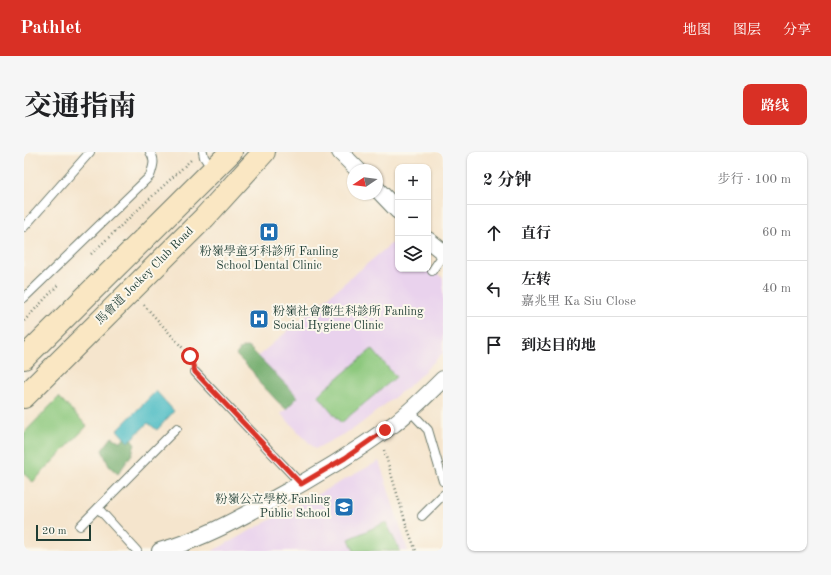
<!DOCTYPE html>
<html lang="zh">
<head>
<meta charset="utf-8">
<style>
	:root { --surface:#fff; --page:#f6f6f6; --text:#202124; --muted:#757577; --line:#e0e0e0; --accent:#d93025 }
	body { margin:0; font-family:"Old Standard TT","Noto Serif SC",serif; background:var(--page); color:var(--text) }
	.controls { position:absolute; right:12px; top:12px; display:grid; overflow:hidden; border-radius:8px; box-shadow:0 1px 3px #0004 }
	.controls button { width:36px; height:36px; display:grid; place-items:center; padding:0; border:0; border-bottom:1px solid var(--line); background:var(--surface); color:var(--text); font:20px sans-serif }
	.compass { position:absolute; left:323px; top:12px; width:36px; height:36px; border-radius:50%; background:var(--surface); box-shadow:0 1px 3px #0004; rotate:257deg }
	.scale { position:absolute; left:12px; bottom:10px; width:55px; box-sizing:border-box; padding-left:4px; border:2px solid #1f3d34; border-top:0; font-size:11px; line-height:14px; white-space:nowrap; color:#1f3d34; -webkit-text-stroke:3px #fbf7ec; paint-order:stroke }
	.stop { position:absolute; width:12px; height:12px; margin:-9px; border:3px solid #d93025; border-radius:50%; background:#fff }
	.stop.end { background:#d93025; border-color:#fff; box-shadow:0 1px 4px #0008 }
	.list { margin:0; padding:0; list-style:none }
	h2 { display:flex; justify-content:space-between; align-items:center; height:52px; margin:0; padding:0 16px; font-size:17px }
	h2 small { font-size:13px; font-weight:400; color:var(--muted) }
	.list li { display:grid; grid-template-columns:26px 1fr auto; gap:12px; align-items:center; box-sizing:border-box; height:56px; padding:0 16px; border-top:1px solid var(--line) }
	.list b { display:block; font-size:15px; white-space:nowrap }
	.list p { margin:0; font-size:13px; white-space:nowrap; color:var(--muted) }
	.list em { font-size:13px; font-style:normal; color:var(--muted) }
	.icon { flex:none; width:22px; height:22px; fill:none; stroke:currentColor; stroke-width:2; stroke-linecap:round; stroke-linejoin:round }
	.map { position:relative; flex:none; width:419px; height:399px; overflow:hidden; border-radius:8px }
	header { display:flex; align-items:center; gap:24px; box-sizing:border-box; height:56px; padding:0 20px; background:var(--accent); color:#fff }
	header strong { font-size:19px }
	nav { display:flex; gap:22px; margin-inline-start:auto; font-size:14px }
	.intro { display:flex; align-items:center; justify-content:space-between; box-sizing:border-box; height:96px; padding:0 24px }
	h1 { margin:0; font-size:28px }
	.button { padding:10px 18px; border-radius:8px; background:var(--accent); color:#fff; font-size:14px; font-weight:700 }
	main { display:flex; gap:24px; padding:0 24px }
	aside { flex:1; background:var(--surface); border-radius:8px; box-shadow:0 1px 3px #0004 }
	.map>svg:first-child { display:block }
	.built { fill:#e9d2ed }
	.green { fill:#8cc87d; stroke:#568258 }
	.forest { fill:#71ac6c; stroke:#487450 }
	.water { fill:#4fbdc5; stroke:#377d7c }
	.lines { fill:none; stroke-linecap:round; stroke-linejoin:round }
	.service-casing { stroke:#6a786a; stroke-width:10 }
	.minor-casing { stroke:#6a786a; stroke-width:18 }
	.secondary-casing { stroke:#6a786a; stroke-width:24 }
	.path { stroke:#6a786a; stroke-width:2.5; stroke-dasharray:1 3; stroke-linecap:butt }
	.service { stroke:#fff; stroke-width:8 }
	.minor { stroke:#fff; stroke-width:16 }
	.secondary { stroke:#fae7c3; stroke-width:22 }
	.route { stroke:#d93025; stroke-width:5 }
	.labels { text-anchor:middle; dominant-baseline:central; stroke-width:4; stroke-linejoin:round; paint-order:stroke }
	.poi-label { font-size:12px; fill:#1f3d34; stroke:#fbf7ec }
	.street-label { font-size:12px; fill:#1f3d34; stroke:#fbf7ec }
</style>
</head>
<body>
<header>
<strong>Pathlet</strong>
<nav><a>地图</a><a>图层</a><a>分享</a></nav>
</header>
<div class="intro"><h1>交通指南</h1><a class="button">路线</a></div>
<main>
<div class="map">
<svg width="419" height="399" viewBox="0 0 419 399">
	<rect width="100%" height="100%" fill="#fbf7ec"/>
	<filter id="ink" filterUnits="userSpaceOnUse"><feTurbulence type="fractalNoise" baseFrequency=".025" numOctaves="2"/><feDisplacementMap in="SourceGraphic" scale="8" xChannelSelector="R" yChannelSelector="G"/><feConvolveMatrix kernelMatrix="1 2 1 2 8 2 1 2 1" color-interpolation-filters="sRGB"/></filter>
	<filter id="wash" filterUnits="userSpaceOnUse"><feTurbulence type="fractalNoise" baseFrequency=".012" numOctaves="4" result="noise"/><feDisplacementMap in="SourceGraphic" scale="16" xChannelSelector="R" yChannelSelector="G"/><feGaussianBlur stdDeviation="0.9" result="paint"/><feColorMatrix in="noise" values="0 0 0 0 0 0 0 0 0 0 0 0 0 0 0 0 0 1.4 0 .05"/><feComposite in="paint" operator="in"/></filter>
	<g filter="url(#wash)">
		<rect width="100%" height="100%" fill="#f5e5cd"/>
		<g class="built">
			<path d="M368 91 374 95V117H404V116L419 126V201L386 233 331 276 291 297 257 262 274 245 234 204Z"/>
			<path d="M355 309 384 399H188L196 395Z"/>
		</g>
		<g class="green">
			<path d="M348 197 372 225 317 271 294 243Z"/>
			<path d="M35 245 63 274 9 330 0 322V281Z"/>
			<path d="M362 370 376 399H330L325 387Z"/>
		</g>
		<g class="forest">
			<path d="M222 195 226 196 274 245 262 257 253 249 244 239 236 232 229 220 212 203 217 196Z"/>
			<path d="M104 282 111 292 108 302 94 322 85 314 78 298 88 285 97 290Z"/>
		</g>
		<path class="water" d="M132 239 150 259 133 278 124 271 104 290 93 278Z"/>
	</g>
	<g filter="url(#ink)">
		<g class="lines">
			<g class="service-casing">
				<g id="service">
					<path d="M179 0 180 5 188 17"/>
					<path d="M0 75 66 0"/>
					<path d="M408 119 419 103"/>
					<path d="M0 146 126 24C129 15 132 8 126 0"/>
					<path d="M171 220 277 332"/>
					<path d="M386 259 404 278 419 329"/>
					<path d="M74 356 113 399"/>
					<path d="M398 364 419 343"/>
					<path d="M56 374 153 276"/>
				</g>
			</g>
			<g class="minor-casing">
				<g id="minor">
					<path d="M316 0 334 18"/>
					<path d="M353 37 374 59"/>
					<path d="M404 88 419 100"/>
					<path d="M136 399C175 388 211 369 246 349 289 326 330 301 370 272 387 259 403 243 419 227"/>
				</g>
			</g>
			<g class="secondary-casing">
				<g id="secondary">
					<path d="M0 206 207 0"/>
					<path d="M0 245 180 66 240 0"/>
				</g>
			</g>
			<g class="path">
				<path d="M67 102 168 7"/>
				<path d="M120 153 166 204 167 208"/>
				<path d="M0 169 34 133"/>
				<path d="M360 298 383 375 392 399"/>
			</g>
			<use href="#service" class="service"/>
			<use href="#minor" class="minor"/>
			<use href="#secondary" class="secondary"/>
		</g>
	</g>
	<g class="lines" filter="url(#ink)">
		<path class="route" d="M166 204 171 220 277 332 321 306 361 278"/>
	</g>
	<defs>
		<g id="hospital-square" transform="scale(1)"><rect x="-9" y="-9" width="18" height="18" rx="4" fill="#1f6fb2" stroke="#fbf7ec"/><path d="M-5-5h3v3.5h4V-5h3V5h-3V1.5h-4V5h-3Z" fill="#fff"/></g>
		<g id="school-square" transform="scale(1)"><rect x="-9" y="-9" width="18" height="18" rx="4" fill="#1f6fb2" stroke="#fbf7ec"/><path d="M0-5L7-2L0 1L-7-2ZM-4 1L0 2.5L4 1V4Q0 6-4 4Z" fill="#fff"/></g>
	</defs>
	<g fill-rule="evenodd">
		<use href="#hospital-square" x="245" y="80"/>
		<use href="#hospital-square" x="235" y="167"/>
		<use href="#school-square" x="320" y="355"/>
	</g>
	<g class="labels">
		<g class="poi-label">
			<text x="245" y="100">粉嶺學童牙科診所 Fanling<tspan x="245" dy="14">School Dental Clinic</tspan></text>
			<text x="249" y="160" text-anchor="start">粉嶺社會衞生科診所 Fanling<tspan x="249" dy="14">Social Hygiene Clinic</tspan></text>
			<text x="306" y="348" text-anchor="end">粉嶺公立學校 Fanling<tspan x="306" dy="14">Public School</tspan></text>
		</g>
		<g class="street-label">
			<text transform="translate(121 124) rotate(-45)">馬會道 Jockey Club Road</text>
		</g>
	</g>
</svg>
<div class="controls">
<button>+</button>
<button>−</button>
<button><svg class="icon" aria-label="layers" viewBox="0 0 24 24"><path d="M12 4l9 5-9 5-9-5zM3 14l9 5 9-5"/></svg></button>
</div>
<svg class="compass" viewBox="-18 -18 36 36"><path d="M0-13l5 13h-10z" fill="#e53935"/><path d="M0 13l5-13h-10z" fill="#757577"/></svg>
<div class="scale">20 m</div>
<div class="stop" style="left:166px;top:204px"></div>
<div class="stop end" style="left:361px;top:278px"></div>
</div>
<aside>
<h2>2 分钟<small>步行 · 100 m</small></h2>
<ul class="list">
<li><svg class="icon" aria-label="ahead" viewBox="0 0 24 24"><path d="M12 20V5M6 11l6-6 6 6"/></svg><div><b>直行</b></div><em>60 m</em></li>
<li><svg class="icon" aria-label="left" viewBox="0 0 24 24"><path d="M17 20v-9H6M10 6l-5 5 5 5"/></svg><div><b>左转</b><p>嘉兆里 Ka Siu Close</p></div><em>40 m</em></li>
<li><svg class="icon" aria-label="arrive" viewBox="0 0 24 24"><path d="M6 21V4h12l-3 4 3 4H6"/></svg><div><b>到达目的地</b></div></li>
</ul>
</aside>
</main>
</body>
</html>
